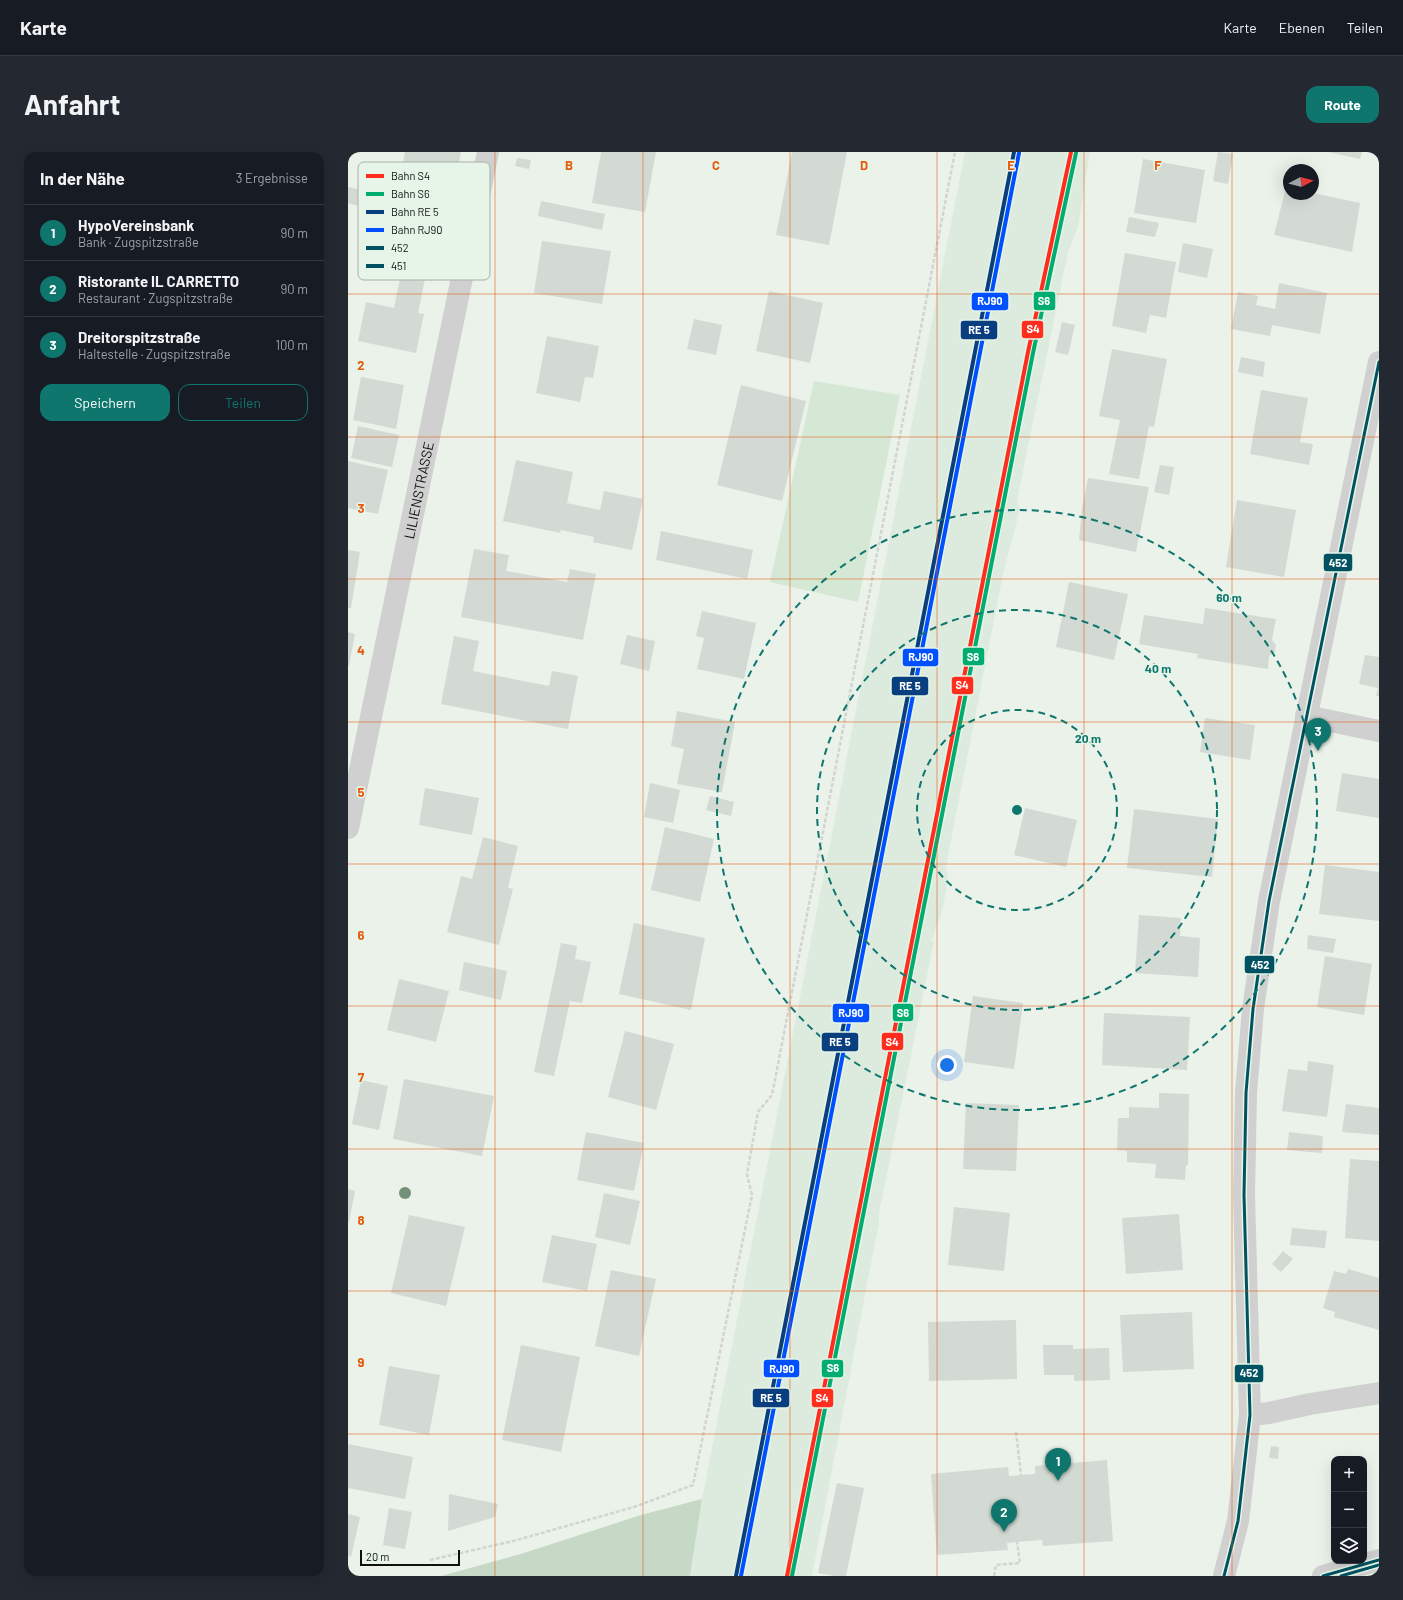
<!DOCTYPE html>
<html lang="de">
<head>
<meta charset="utf-8">
<style>
	:root { --surface:#171b24; --page:#242831; --text:#f1f3f6; --muted:#9ea1a6; --line:#363941; --accent:#0f766e }
	body { margin:0; font-family:Barlow,sans-serif; background:var(--page); color:var(--text) }
	.controls { position:absolute; right:12px; bottom:12px; display:grid; overflow:hidden; border-radius:8px; box-shadow:0 4px 16px #0002 }
	.controls button { width:36px; height:36px; display:grid; place-items:center; padding:0; border:0; border-bottom:1px solid var(--line); background:var(--surface); color:var(--text); font:20px sans-serif }
	.compass { position:absolute; left:935px; top:12px; width:36px; height:36px; border-radius:50%; background:var(--surface); box-shadow:0 4px 16px #0002; rotate:83deg }
	.scale { position:absolute; left:12px; bottom:10px; width:100px; box-sizing:border-box; padding-left:4px; border:2px solid #0d120e; border-top:0; font-size:11px; line-height:14px; white-space:nowrap; color:#0d120e; -webkit-text-stroke:3px #e6f5e7; paint-order:stroke }
	.you { position:absolute; left:599px; top:913px; width:14px; height:14px; margin:-10px; border:3px solid #fff; border-radius:50%; background:#1a73e8; box-shadow:0 0 0 6px #1a73e833 }
	.badge { display:grid; place-items:center; width:26px; height:26px; border-radius:50%; background:var(--accent); color:#fff; font-size:13px; font-weight:700 }
	.pin { position:absolute; translate:-50% -33px; filter:drop-shadow(0 1px 2px #0008) }
	.pin::after { content:''; position:absolute; top:21px; width:14px; height:12px; background:inherit; clip-path:polygon(0 0,100% 0,50% 100%) }
	.list { margin:0; padding:0; list-style:none }
	h2 { display:flex; justify-content:space-between; align-items:center; height:52px; margin:0; padding:0 16px; font-size:17px }
	h2 small { font-size:13px; font-weight:400; color:var(--muted) }
	.list li { display:grid; grid-template-columns:26px 1fr auto; gap:12px; align-items:center; box-sizing:border-box; height:56px; padding:0 16px; border-top:1px solid var(--line) }
	.list b { display:block; font-size:15px; white-space:nowrap }
	.list p { margin:0; font-size:13px; white-space:nowrap; color:var(--muted) }
	.list em { font-size:13px; font-style:normal; color:var(--muted) }
	.actions { display:flex; gap:8px; padding:12px 16px }
	.actions a { flex:1; padding:9px 0; border:1px solid var(--accent); border-radius:12px; text-align:center; font-size:14px; color:var(--accent) }
	.actions .main { background:var(--accent); color:#fff }
	.icon { flex:none; width:22px; height:22px; fill:none; stroke:currentColor; stroke-width:2; stroke-linecap:round; stroke-linejoin:round }
	.map { position:relative; flex:none; width:1031px; height:1424px; overflow:hidden; border-radius:12px }
	header { display:flex; align-items:center; gap:24px; box-sizing:border-box; height:56px; padding:0 20px; background:var(--surface); border-bottom:1px solid var(--line) }
	header strong { font-size:19px }
	nav { display:flex; gap:22px; margin-inline-start:auto; font-size:14px }
	.intro { display:flex; align-items:center; justify-content:space-between; box-sizing:border-box; height:96px; padding:0 24px }
	h1 { margin:0; font-size:28px }
	.button { padding:10px 18px; border-radius:12px; background:var(--accent); color:#fff; font-size:14px; font-weight:700 }
	main { display:flex; gap:24px; padding:0 24px }
	aside { flex:1; background:var(--surface); border-radius:12px; box-shadow:0 4px 16px #0002 }
	.map>svg:first-child { display:block }
	.built { fill:#dcebdd }
	.green { fill:#d5e8d6 }
	.forest { fill:#c5d9c6 }
	.building { fill:#d3dad3 }
	.lines { fill:none; stroke-linecap:round; stroke-linejoin:round }
	.path { stroke:#d1d4d1; stroke-width:2.5; stroke-dasharray:4 2; stroke-linecap:butt }
	.minor { stroke:#cfd0cf; stroke-width:22 }
	.bus-1-casing { stroke:#e6f5e7; stroke-width:6 }
	.bus-2-casing { stroke:#e6f5e7; stroke-width:6 }
	.bus-1 { stroke:#005262; stroke-width:3 }
	.bus-2 { stroke:#005262; stroke-width:3 }
	.rail-1-casing { stroke:#e6f5e7; stroke-width:7 }
	.rail-2-casing { stroke:#e6f5e7; stroke-width:7 }
	.rail-3-casing { stroke:#e6f5e7; stroke-width:7 }
	.rail-4-casing { stroke:#e6f5e7; stroke-width:7 }
	.rail-1 { stroke:#ff2d1d; stroke-width:4 }
	.rail-2 { stroke:#00ac6f; stroke-width:4 }
	.rail-3 { stroke:#093f7f; stroke-width:4 }
	.rail-4 { stroke:#0050ff; stroke-width:4 }
	.tree { fill:#739078 }
	.grid { fill:none; stroke:#e8590c; stroke-width:1; stroke-opacity:0.55 }
	.ring { fill:none; stroke:#0f766e; stroke-width:2; stroke-dasharray:7 5 }
	.labels { text-anchor:middle; dominant-baseline:central; stroke-width:3; stroke-linejoin:round; paint-order:stroke }
	.street-label { font-size:14px; fill:#0d120e; stroke:#e6f5e7 }
	.key { fill:#e6f5e7; stroke:#a5b1a6; stroke-width:1 }
	.key-label { font-size:11px; fill:#0d120e }
	.grid-label { font-size:13px; text-anchor:middle; font-weight:bold; fill:#e8590c; stroke:#e6f5e7; stroke-width:3; stroke-linejoin:round; paint-order:stroke }
	.centre { fill:#0f766e; stroke:#e6f5e7; stroke-width:2 }
	.ring-label { font-size:12px; text-anchor:middle; font-weight:bold; fill:#0f766e; stroke:#e6f5e7; stroke-width:3; stroke-linejoin:round; paint-order:stroke }
	.line-badge { stroke:#e6f5e7; stroke-width:1.5 }
	.badge-label { font-size:11px; text-anchor:middle; font-weight:bold; fill:#fff }
</style>
</head>
<body>
<header>
<strong>Karte</strong>
<nav><a>Karte</a><a>Ebenen</a><a>Teilen</a></nav>
</header>
<div class="intro"><h1>Anfahrt</h1><a class="button">Route</a></div>
<main>
<aside>
<h2>In der Nähe<small>3 Ergebnisse</small></h2>
<ul class="list">
<li><span class="badge">1</span><div><b>HypoVereinsbank</b><p>Bank · Zugspitzstraße</p></div><em>90 m</em></li>
<li><span class="badge">2</span><div><b>Ristorante IL CARRETTO</b><p>Restaurant · Zugspitzstraße</p></div><em>90 m</em></li>
<li><span class="badge">3</span><div><b>Dreitorspitzstraße</b><p>Haltestelle · Zugspitzstraße</p></div><em>100 m</em></li>
</ul>
<div class="actions"><a class="main">Speichern</a><a>Teilen</a></div>
</aside>
<div class="map">
<svg width="1031" height="1424" viewBox="0 0 1031 1424">
	<rect width="100%" height="100%" fill="#eaf2ea"/>
	<path class="built" d="M617 0H742L730 75 720 100 669 348 672 357 655 422 598 714 600 728 594 760 583 789H586L531 1061V1072L519 1132 464 1424H342L354 1347Z"/>
	<path class="green" d="M466 229 552 243 510 450 422 430Z"/>
	<path class="forest" d="M354 1347 342 1424H93L176 1401 293 1363Z"/>
	<g class="building">
		<path d="M57 0H113L103 52 49 42Z"/>
		<path d="M253 0H308L297 60 244 51Z"/>
		<path d="M444 0H499L481 93 428 83Z"/>
		<path d="M870 0 885 2 880 32 865 29Z"/>
		<path d="M980 0H1014L1012 7Z"/>
		<path d="M169 6 183 8 181 17 167 14Z"/>
		<path d="M795 7 857 18 848 71 786 61Z"/>
		<path d="M0 35 18 39 14 55 0 51Z"/>
		<path d="M938 35 941 36V42L965 41 1012 51 1004 100 926 83Z"/>
		<path d="M193 49 257 62 254 78 190 64Z"/>
		<path d="M781 65 811 71 807 85 778 80Z"/>
		<path d="M34 76 93 90 84 129 77 127 70 161 76 162 68 201 10 189 18 150 46 156 53 122 25 116Z"/>
		<path d="M194 89 263 99 254 152 186 141Z"/>
		<path d="M835 91 865 97 859 126 830 120Z"/>
		<path d="M777 101 828 110 818 166 802 163 798 181 764 174Z"/>
		<path d="M931 131 979 141 972 182 924 173 922 184 883 177 890 140 910 144 908 153 927 157Z"/>
		<path d="M421 139 475 151 462 211 408 199Z"/>
		<path d="M346 167 374 173 368 203 339 197Z"/>
		<path d="M714 170 727 173 720 203 707 200Z"/>
		<path d="M199 184 251 194 245 226 237 225 232 250 188 241Z"/>
		<path d="M764 197 819 207 806 275 801 274 791 327 761 322 772 268 751 264Z"/>
		<path d="M893 205 917 210 915 225 890 220Z"/>
		<path d="M13 225 56 233 48 277 5 268Z"/>
		<path d="M393 233 458 249 434 349 369 333Z"/>
		<path d="M913 238 960 246 952 290 965 292 961 313 902 302Z"/>
		<path d="M10 274 51 283 44 315 3 306Z"/>
		<path d="M168 308 225 320 219 351 252 358 256 339 295 347 284 398 245 390 246 385 213 378 212 381 155 369Z"/>
		<path d="M0 309 40 318 30 362 0 356Z"/>
		<path d="M812 313 826 315 821 343 806 340Z"/>
		<path d="M740 326 801 335 788 400 731 388 734 356Z"/>
		<path d="M889 348 948 358 936 425 878 415Z"/>
		<path d="M313 379 405 398 399 427 308 408Z"/>
		<path d="M126 397 161 403 158 419 219 430 222 417 248 422 235 488 113 465Z"/>
		<path d="M0 398 12 400 3 456H0Z"/>
		<path d="M721 430 780 442 766 508 708 495Z"/>
		<path d="M857 456 928 467 924 488 928 493 927 500 921 504 920 517 849 506 850 502 791 492 796 463 855 472Z"/>
		<path d="M354 459 408 471 396 527 349 517 356 486 348 484Z"/>
		<path d="M0 480 7 482 1 514H0Z"/>
		<path d="M279 483 307 489 301 519 272 512Z"/>
		<path d="M106 484 131 489 125 519 201 534 204 519 230 524 220 577 93 552Z"/>
		<path d="M1017 503 1031 505V544H1028L1030 536 1011 532Z"/>
		<path d="M329 559 387 570 374 640 329 632 336 597 323 594Z"/>
		<path d="M857 566 907 573 902 608 852 600Z"/>
		<path d="M994 621 1031 627V666L988 659Z"/>
		<path d="M302 631 332 638 325 671 296 665Z"/>
		<path d="M77 636 131 646 124 683 71 673Z"/>
		<path d="M362 644 386 650 383 664 358 658Z"/>
		<path d="M677 656 729 668 718 715 666 703Z"/>
		<path d="M786 657 870 667 864 725 779 716Z"/>
		<path d="M317 675 366 687 352 750 303 738Z"/>
		<path d="M135 685 170 694 160 736 165 737 151 793 99 780 113 724 124 727Z"/>
		<path d="M977 713 1031 720V769L971 762Z"/>
		<path d="M791 763 833 766 832 784 852 786 850 825 787 821Z"/>
		<path d="M286 771 357 786 343 858 271 842Z"/>
		<path d="M960 783 988 787 985 801 959 797Z"/>
		<path d="M213 791 229 794 227 807 243 810 234 851 222 849 206 924 186 920Z"/>
		<path d="M977 804 1024 812 1016 863 969 855Z"/>
		<path d="M116 810 159 819 153 848 111 838Z"/>
		<path d="M51 827 101 839 88 890 39 878Z"/>
		<path d="M625 844 675 851 666 917 616 910Z"/>
		<path d="M756 861 842 865 839 918 754 913Z"/>
		<path d="M277 879 326 892 308 958 260 945Z"/>
		<path d="M960 909 986 913 979 965 934 959 940 917 959 919Z"/>
		<path d="M56 927 146 944 134 1004 45 987Z"/>
		<path d="M13 928 40 934 31 978 4 972Z"/>
		<path d="M811 941 841 942 840 1013H838L837 1028 807 1026 808 1012 779 1010V999L769 998 770 966H781V955L811 956Z"/>
		<path d="M618 951 671 953 668 1019 615 1017Z"/>
		<path d="M998 952 1031 956V983L994 980Z"/>
		<path d="M238 980 296 991 286 1039 229 1028Z"/>
		<path d="M941 980 975 984 974 1001 939 998Z"/>
		<path d="M1002 1007 1031 1009V1089L997 1086Z"/>
		<path d="M0 1037 7 1039 1 1070H0Z"/>
		<path d="M256 1041 292 1049 282 1093 247 1085Z"/>
		<path d="M606 1055 662 1061 656 1119 600 1113Z"/>
		<path d="M831 1062 835 1118 778 1122 774 1066Z"/>
		<path d="M61 1063 117 1075 98 1154 43 1141Z"/>
		<path d="M944 1076 979 1079 977 1096 942 1093Z"/>
		<path d="M204 1083 249 1092 239 1139 194 1130Z"/>
		<path d="M935 1099 945 1107 933 1120 924 1112Z"/>
		<path d="M1000 1117 1031 1126V1178L986 1165 987 1160 975 1156 986 1119 998 1122Z"/>
		<path d="M263 1118 308 1127 291 1204 247 1194Z"/>
		<path d="M844 1160 846 1217 775 1220 772 1163Z"/>
		<path d="M668 1168 669 1227 581 1229 580 1170Z"/>
		<path d="M173 1193 232 1205 213 1300 154 1288Z"/>
		<path d="M695 1193H725V1197L761 1196 762 1228 726 1229V1223H696Z"/>
		<path d="M41 1214 92 1223 81 1283 31 1273Z"/>
		<path d="M0 1292 65 1305 57 1347 0 1336Z"/>
		<path d="M923 1294 931 1295 930 1307 921 1306Z"/>
		<path d="M759 1308 765 1389 695 1394 694 1388 669 1390 659 1391 660 1398 589 1403 583 1322 660 1315 661 1324 673 1323 687 1322V1314Z"/>
		<path d="M489 1331 516 1336 498 1424H486L470 1421Z"/>
		<path d="M101 1342 150 1352 147 1365 100 1379Z"/>
		<path d="M41 1356 64 1360 57 1397 35 1393Z"/>
		<path d="M0 1362 12 1365 3 1405 0 1404Z"/>
	</g>
	<g class="lines">
		<g class="path">
			<path d="M668 1280 673 1323"/>
			<path d="M82 1408 165 1389 286 1355 345 1333 404 1043 399 1022 410 960 424 943 607 0"/>
			<path d="M646 1424 648 1413 672 1411 669 1390"/>
		</g>
		<g class="minor">
			<path d="M958 564 1031 579"/>
			<path id="s1" d="M0 676 140 0"/>
			<path d="M902 1263 921 1261 962 1252 1031 1241"/>
			<path d="M876 1424 890 1369 902 1263 896 1043 898 941 905 857 921 749 1031 210"/>
			<path d="M975 1424 1031 1408"/>
		</g>
		<g class="bus-1-casing">
			<g id="bus-1">
				<path d="M876 1424 890 1369 902 1263 896 1043 898 941 905 857 921 749 1031 210"/>
				<path d="M975 1424 1031 1408"/>
			</g>
		</g>
		<g class="bus-2-casing">
			<path id="bus-2" d="M993 1424 1031 1413"/>
		</g>
		<use href="#bus-1" class="bus-1"/>
		<use href="#bus-2" class="bus-2"/>
		<g class="rail-1-casing">
			<path id="rail-1" d="M439 1424 680 200 723 0"/>
		</g>
		<g class="rail-2-casing">
			<path id="rail-2" d="M444 1424 685 201 728 1"/>
		</g>
		<g class="rail-3-casing">
			<path id="rail-3" d="M388 1424 666 0"/>
		</g>
		<g class="rail-4-casing">
			<path id="rail-4" d="M393 1424 671 1"/>
		</g>
		<use href="#rail-1" class="rail-1"/>
		<use href="#rail-2" class="rail-2"/>
		<use href="#rail-3" class="rail-3"/>
		<use href="#rail-4" class="rail-4"/>
	</g>
	<circle class="tree" cx="57" cy="1041" r="6"/>
	<path class="grid" d="M147 0V1424M295 0V1424M442 0V1424M589 0V1424M736 0V1424M884 0V1424M0 142H1031M0 285H1031M0 427H1031M0 570H1031M0 712H1031M0 854H1031M0 997H1031M0 1139H1031M0 1282H1031"/>
	<g class="ring">
		<circle cx="669" cy="658" r="100"/>
		<circle cx="669" cy="658" r="200"/>
		<circle cx="669" cy="658" r="300"/>
	</g>
	<g class="labels">
		<g class="street-label">
			<text stroke="none"><textPath href="#s1" startOffset="345">LILIENSTRASSE</textPath></text>
		</g>
	</g>
	<rect x="10" y="10" width="132" height="118" rx="6" class="key"/>
	<rect x="18" y="22" width="18" height="4" fill="#ff2d1d"/>
	<rect x="18" y="40" width="18" height="4" fill="#00ac6f"/>
	<rect x="18" y="58" width="18" height="4" fill="#093f7f"/>
	<rect x="18" y="76" width="18" height="4" fill="#0050ff"/>
	<rect x="18" y="94" width="18" height="4" fill="#005262"/>
	<rect x="18" y="112" width="18" height="4" fill="#005262"/>
	<g class="key-label">
		<text x="43" y="28">Bahn S4</text>
		<text x="43" y="46">Bahn S6</text>
		<text x="43" y="64">Bahn RE 5</text>
		<text x="43" y="82">Bahn RJ90</text>
		<text x="43" y="100">452</text>
		<text x="43" y="118">451</text>
	</g>
	<g class="grid-label">
		<text x="221" y="18">B</text>
		<text x="368" y="18">C</text>
		<text x="516" y="18">D</text>
		<text x="663" y="18">E</text>
		<text x="810" y="18">F</text>
		<text x="13" y="218">2</text>
		<text x="13" y="361">3</text>
		<text x="13" y="503">4</text>
		<text x="13" y="645">5</text>
		<text x="13" y="788">6</text>
		<text x="13" y="930">7</text>
		<text x="13" y="1073">8</text>
		<text x="13" y="1215">9</text>
	</g>
	<circle cx="669" cy="658" r="6" class="centre"/>
	<g class="ring-label">
		<text x="881" y="450">60 m</text>
		<text x="810" y="521">40 m</text>
		<text x="740" y="591">20 m</text>
	</g>
	<g class="line-badge">
		<rect x="685" y="139" width="23" height="20" rx="4" fill="#00ac6f"/>
		<rect x="623" y="140" width="38" height="19" rx="4" fill="#0050ff"/>
		<rect x="673" y="168" width="23" height="19" rx="4" fill="#ff2d1d"/>
		<rect x="612" y="168" width="38" height="20" rx="4" fill="#093f7f"/>
		<rect x="975" y="401" width="30" height="19" rx="4" fill="#005262"/>
		<rect x="614" y="495" width="23" height="19" rx="4" fill="#00ac6f"/>
		<rect x="554" y="496" width="37" height="19" rx="4" fill="#0050ff"/>
		<rect x="603" y="524" width="23" height="19" rx="4" fill="#ff2d1d"/>
		<rect x="543" y="524" width="38" height="20" rx="4" fill="#093f7f"/>
		<rect x="896" y="803" width="31" height="19" rx="4" fill="#005262"/>
		<rect x="544" y="851" width="22" height="19" rx="4" fill="#00ac6f"/>
		<rect x="484" y="851" width="38" height="20" rx="4" fill="#0050ff"/>
		<rect x="533" y="880" width="23" height="19" rx="4" fill="#ff2d1d"/>
		<rect x="473" y="880" width="38" height="20" rx="4" fill="#093f7f"/>
		<rect x="473" y="1207" width="23" height="19" rx="4" fill="#00ac6f"/>
		<rect x="415" y="1207" width="37" height="19" rx="4" fill="#0050ff"/>
		<rect x="886" y="1212" width="30" height="19" rx="4" fill="#005262"/>
		<rect x="463" y="1236" width="23" height="20" rx="4" fill="#ff2d1d"/>
		<rect x="404" y="1236" width="38" height="20" rx="4" fill="#093f7f"/>
	</g>
	<g class="badge-label">
		<text x="696" y="153">S6</text>
		<text x="642" y="153">RJ90</text>
		<text x="685" y="181">S4</text>
		<text x="631" y="182">RE 5</text>
		<text x="990" y="415">452</text>
		<text x="625" y="509">S6</text>
		<text x="573" y="509">RJ90</text>
		<text x="614" y="537">S4</text>
		<text x="562" y="538">RE 5</text>
		<text x="912" y="817">452</text>
		<text x="555" y="865">S6</text>
		<text x="503" y="865">RJ90</text>
		<text x="544" y="894">S4</text>
		<text x="492" y="894">RE 5</text>
		<text x="485" y="1220">S6</text>
		<text x="434" y="1221">RJ90</text>
		<text x="901" y="1225">452</text>
		<text x="474" y="1250">S4</text>
		<text x="423" y="1250">RE 5</text>
	</g>
</svg>
<div class="controls">
<button>+</button>
<button>−</button>
<button><svg class="icon" aria-label="layers" viewBox="0 0 24 24"><path d="M12 4l9 5-9 5-9-5zM3 14l9 5 9-5"/></svg></button>
</div>
<svg class="compass" viewBox="-18 -18 36 36"><path d="M0-13l5 13h-10z" fill="#e53935"/><path d="M0 13l5-13h-10z" fill="#9ea1a6"/></svg>
<div class="scale">20 m</div>
<div class="you"></div>
<div class="pin badge" style="left:710px;top:1329px">1</div>
<div class="pin badge" style="left:656px;top:1380px">2</div>
<div class="pin badge" style="left:970px;top:599px">3</div>
</div>
</main>
</body>
</html>
